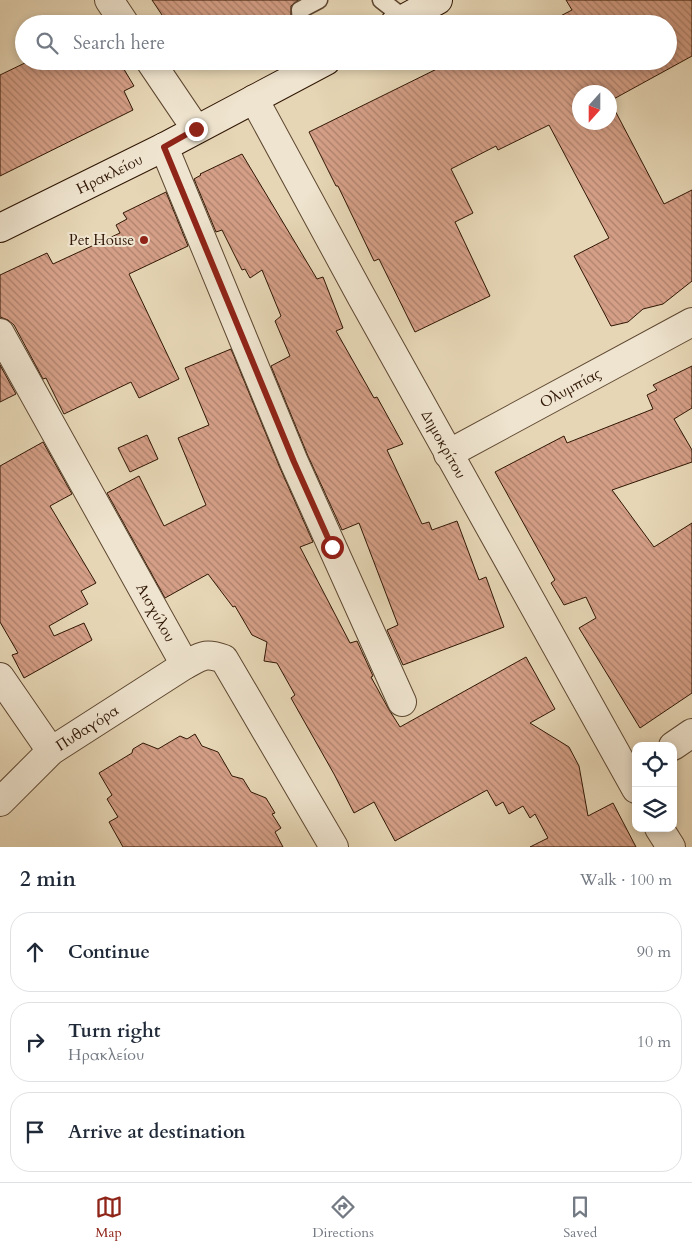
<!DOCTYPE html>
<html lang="en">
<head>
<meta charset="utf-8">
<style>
	:root { --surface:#fff; --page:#f6f6f7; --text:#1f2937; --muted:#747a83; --line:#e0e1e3; --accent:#8f2418 }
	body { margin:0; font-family:Cardo,serif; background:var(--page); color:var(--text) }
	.controls { position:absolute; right:15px; bottom:15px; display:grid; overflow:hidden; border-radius:10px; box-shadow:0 2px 8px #0003 }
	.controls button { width:45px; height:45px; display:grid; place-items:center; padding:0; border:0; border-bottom:1px solid var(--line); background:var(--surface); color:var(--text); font:25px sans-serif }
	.compass { position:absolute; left:572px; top:85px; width:45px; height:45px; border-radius:50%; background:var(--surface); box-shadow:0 2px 8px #0003; rotate:201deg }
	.stop { position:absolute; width:15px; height:15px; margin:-11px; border:4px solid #8f2418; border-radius:50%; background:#fff }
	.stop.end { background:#8f2418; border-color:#fff; box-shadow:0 1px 5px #0008 }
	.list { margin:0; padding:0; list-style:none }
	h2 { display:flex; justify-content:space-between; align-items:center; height:65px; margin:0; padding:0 20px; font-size:21px }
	h2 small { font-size:16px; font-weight:400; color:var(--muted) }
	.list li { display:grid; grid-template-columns:32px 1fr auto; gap:15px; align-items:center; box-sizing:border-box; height:80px; margin:0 10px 10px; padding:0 10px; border:1px solid var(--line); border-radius:20px }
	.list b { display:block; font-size:19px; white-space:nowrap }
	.list p { margin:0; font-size:16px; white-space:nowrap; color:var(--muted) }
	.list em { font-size:16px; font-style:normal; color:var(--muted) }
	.icon { flex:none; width:28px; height:28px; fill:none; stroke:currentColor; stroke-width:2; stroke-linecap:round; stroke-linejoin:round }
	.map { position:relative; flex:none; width:692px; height:847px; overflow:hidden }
	.search { position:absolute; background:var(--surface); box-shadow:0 2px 8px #0003; left:15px; right:15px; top:15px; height:55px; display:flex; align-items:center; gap:12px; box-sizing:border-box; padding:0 18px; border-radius:28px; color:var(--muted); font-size:19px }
	.sheet { height:335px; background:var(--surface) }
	nav { display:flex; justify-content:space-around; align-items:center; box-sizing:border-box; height:70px; border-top:1px solid var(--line); background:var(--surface); font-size:14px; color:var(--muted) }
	nav a { display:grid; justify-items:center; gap:2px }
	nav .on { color:var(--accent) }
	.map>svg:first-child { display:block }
	.building { fill:url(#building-back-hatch); stroke:#301705 }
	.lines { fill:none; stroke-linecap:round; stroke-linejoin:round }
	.service-casing { stroke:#5e4731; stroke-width:19 }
	.minor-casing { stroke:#5e4731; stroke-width:30 }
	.secondary-casing { stroke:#301705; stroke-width:30 }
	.service { stroke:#efe4cf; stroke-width:16 }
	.minor { stroke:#efe4cf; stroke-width:28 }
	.secondary { stroke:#efe4cf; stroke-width:28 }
	.route { stroke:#8f2418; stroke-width:6 }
	.poi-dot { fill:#8f2418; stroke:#efe4cf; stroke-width:2 }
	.labels { text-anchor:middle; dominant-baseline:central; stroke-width:4; stroke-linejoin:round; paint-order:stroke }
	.street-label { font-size:15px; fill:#301705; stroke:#efe4cf }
	.poi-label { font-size:15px; fill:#301705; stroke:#efe4cf; text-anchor:end }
</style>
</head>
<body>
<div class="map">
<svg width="692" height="847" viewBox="0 0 692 847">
	<defs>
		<pattern id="building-back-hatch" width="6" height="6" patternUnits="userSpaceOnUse" patternTransform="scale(1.25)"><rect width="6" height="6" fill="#d59f87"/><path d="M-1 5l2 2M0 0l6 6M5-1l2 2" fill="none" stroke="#ad816c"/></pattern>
	</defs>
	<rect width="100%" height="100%" fill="#e6d6b5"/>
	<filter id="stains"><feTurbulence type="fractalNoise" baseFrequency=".004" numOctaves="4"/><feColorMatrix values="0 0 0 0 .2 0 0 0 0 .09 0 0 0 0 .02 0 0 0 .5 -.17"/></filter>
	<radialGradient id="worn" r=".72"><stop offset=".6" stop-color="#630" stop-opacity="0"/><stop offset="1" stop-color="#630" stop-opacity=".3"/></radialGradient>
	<g class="building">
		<path d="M152 0H298L291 6V23L289 24H168Z"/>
		<path d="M566 0H692V56L610 101V92H580V122H610V101L664 204 692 190V281L663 304 643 309 628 322 611 326 574 256 609 238 549 125 498 150 496 146 451 169 473 213 455 222 490 296 415 332 379 259 374 261 338 186H336L309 132 453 61H668V24H545L572 10Z"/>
		<path d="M29 61H119L134 86 124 91 133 110 0 176V75Z"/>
		<path d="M242 154 317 279 323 277 343 328 336 331 374 398 377 397 403 444 387 450 422 524 429 522 432 530 457 521 479 580 486 577 504 627 403 665 387 630 398 625 359 523 342 530 308 456 271 366 290 356 275 321 281 316 262 270 250 278 245 269 242 270 222 230 216 232 194 179 201 175 200 174Z"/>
		<path d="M166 192 188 246 129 274 179 379 139 398 131 382 64 414 46 378 43 379 14 325 8 320 0 317V275L47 253 53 264 120 233 116 225 127 219 123 213Z"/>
		<path d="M231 349 280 468 313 542 300 547 350 643 357 641 373 676 371 677 388 708 400 727 526 657 555 709 530 723 569 747 579 766 588 816 613 803 636 847H530L548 838 535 814 530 818 523 806 509 814 503 802 496 806 487 790 395 841 374 802 354 813 334 774 291 698 295 695 277 663 264 661 267 642 252 635 235 606 233 607 208 574 165 598 107 493 139 476 164 526 206 505 178 438 209 425 185 368Z"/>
		<path d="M0 365 16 394 0 402Z"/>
		<path d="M692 366V408L674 419 692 450V462L612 490 654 547 692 523V693L640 728 579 628 596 618 586 597 564 605 551 583 555 580 495 472 564 436 567 443 653 409 647 395 657 390 653 385Z"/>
		<path d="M147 435 158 459 130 472 118 448Z"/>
		<path d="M43 442 72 494 50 506 96 583 81 591 88 604 49 626 54 636 84 623 92 640 24 678 12 655 18 653 0 622V466Z"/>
		<path d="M195 734 202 746 218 752 232 776 243 779 251 792 266 798 275 813 272 814 281 828 275 832 283 847H123L109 822 118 817 107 799 112 795 99 773 132 753 133 749 143 743 158 749 180 736 187 739Z"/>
	</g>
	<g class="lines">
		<g class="service-casing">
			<g id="service">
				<path d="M381 0 404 18"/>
				<path d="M301 24 300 10 319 0"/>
			</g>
		</g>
		<g class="minor-casing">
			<g id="minor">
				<path d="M109 0 125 24"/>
				<path d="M150 61 196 129"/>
				<path id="s1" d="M254 99 361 296 636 789"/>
				<path d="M164 147 294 462 402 702"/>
				<path id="s2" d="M0 333 185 665"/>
				<path id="s3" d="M448 454 692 322"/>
				<path d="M0 677 51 751"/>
				<path d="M673 746 692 733"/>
				<path id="s4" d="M0 802 51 751 185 665C202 656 205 652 224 659L334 847"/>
				<path d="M659 828 671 847"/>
			</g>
		</g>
		<g class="secondary-casing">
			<g id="secondary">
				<path d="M394 24 438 0"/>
				<path id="s5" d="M0 228 164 147 326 61"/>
			</g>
		</g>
		<use href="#service" class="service"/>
		<use href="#minor" class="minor"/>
		<use href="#secondary" class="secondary"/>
	</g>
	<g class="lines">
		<path class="route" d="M196 129 164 147 294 462 332 547"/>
	</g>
	<circle class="poi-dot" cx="144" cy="240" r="5"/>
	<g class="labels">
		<g class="street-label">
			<text stroke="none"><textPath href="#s5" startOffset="122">Ηρακλείου</textPath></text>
			<text stroke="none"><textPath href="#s3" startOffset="139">Ολυμπίας</textPath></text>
			<text stroke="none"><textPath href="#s1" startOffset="394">Δημοκρίτου</textPath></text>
			<text stroke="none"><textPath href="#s2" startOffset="320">Αισχύλου</textPath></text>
			<text stroke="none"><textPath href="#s4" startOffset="115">Πυθαγόρα</textPath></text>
		</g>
		<g class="poi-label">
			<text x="134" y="240">Pet House</text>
		</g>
	</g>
	<rect width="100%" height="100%" filter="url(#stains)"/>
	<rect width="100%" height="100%" fill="url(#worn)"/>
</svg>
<div class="controls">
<button><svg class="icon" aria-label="locate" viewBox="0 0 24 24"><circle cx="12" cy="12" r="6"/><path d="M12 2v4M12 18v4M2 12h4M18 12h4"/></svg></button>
<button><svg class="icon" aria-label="layers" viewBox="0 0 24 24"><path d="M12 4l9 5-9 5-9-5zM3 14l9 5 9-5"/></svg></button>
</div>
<svg class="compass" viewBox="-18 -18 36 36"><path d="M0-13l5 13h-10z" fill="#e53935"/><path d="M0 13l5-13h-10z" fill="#747a83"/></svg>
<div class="stop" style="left:332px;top:547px"></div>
<div class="stop end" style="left:196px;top:129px"></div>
<div class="search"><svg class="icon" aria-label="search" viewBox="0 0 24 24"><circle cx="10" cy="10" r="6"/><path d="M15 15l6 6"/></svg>Search here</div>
</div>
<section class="sheet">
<h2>2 min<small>Walk · 100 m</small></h2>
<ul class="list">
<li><svg class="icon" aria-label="ahead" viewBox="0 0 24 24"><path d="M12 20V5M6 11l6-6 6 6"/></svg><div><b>Continue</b></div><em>90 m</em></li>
<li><svg class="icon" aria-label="right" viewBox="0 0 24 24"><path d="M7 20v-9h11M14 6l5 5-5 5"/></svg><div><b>Turn right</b><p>Ηρακλείου</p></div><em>10 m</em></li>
<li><svg class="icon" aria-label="arrive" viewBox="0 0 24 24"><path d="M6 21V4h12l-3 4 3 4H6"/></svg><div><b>Arrive at destination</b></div></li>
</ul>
</section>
<nav>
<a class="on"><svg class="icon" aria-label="map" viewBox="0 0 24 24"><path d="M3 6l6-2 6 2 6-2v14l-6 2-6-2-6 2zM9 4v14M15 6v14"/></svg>Map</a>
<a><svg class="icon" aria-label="directions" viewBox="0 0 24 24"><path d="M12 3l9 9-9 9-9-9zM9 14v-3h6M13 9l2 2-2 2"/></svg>Directions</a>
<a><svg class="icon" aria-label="saved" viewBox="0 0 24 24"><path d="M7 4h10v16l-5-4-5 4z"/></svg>Saved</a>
</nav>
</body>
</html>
